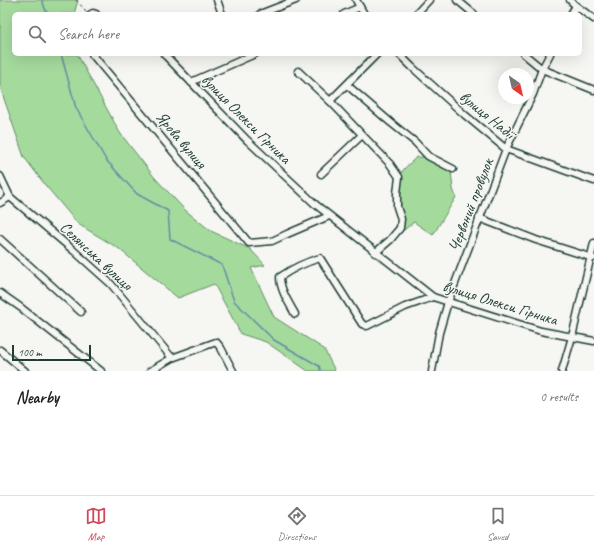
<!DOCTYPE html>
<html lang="en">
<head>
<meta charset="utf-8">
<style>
	:root { --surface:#fff; --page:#f6f6f6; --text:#202124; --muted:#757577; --line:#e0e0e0; --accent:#d1495b }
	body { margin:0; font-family:Caveat,sans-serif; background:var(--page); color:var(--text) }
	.compass { position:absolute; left:498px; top:68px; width:36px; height:36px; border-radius:50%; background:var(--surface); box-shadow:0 4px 16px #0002; rotate:146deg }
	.scale { position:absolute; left:12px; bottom:10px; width:79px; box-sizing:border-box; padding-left:4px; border:2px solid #1f3d34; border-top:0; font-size:11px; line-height:14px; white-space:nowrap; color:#1f3d34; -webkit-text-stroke:3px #f6f6f2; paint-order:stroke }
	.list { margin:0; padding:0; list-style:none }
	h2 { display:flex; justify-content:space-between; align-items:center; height:52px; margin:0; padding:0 16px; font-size:17px }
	h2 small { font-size:13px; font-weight:400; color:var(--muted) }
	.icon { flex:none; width:22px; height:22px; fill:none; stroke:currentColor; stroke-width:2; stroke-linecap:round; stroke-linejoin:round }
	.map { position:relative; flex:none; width:594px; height:371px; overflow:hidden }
	.search { position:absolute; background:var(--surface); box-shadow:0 4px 16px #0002; left:12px; right:12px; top:12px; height:44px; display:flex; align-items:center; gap:10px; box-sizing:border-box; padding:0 14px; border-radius:6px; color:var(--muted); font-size:15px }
	.sheet { height:124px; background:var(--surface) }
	nav { display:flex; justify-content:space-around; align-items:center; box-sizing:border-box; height:56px; border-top:1px solid var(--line); background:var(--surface); font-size:11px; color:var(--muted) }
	nav a { display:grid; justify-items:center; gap:2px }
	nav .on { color:var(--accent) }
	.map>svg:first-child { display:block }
	.green { fill:#a5da9d; stroke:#628c68 }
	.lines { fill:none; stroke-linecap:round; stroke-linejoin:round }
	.stream { stroke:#628ea3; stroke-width:1.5 }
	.minor-casing { stroke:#1f3d34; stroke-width:9 }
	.path { stroke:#1f3d34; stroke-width:1; stroke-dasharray:3 3; stroke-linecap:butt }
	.minor { stroke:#f6f6f2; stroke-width:6 }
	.labels { text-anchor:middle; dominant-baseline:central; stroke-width:3; stroke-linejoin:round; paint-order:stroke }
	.street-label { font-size:16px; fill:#1f3d34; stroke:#f6f6f2 }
</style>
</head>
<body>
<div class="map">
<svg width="594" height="371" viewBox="0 0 594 371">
	<rect width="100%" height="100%" fill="#f6f6f2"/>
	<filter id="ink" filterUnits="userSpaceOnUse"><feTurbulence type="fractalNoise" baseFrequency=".025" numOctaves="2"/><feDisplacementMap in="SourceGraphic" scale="8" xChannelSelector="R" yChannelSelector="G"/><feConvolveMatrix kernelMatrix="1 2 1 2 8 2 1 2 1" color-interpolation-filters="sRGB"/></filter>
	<g filter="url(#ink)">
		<g class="green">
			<path d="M0 0H78L74 14H14V54H77L120 133 155 178 185 210 211 231 250 249 265 265 251 268 274 317 324 349 335 371H308L266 342 241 334 214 284 178 298 118 248 78 224 46 186 24 157 0 87Z"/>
			<path d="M417 157H426L451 171 453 189 456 197 433 235 414 222 404 230 402 228C400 217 396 182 401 173 404 168 412 161 417 157Z"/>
		</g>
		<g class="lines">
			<g class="stream">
				<path d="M42 0 47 14"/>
				<path d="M61 54 76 108 106 160 137 194 168 211 170 239 222 265 234 301 274 340 319 366 321 371"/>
			</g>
			<g class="minor-casing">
				<g id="minor">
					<path d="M217 0 222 14"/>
					<path d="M356 0 364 14"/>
					<path d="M457 0 474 14"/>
					<path d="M570 0 576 6 594 19"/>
					<path d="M91 14 93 13 96 14"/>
					<path d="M260 14 296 0"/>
					<path d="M344 14 360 7"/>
					<path d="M416 14 429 0"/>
					<path d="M571 14 576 6"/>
					<path d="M92 54 249 243 272 241 287 234 329 216"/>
					<path d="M164 54 247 140 315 204 433 297 541 331 594 341"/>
					<path d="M399 54 412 67 465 115 506 149 594 181"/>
					<path d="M524 54 542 69 594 90"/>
					<path d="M298 71 330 101 390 164 399 177 397 193V207L401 219 400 228 390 240 375 253"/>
					<path d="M191 82 255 54"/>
					<path d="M347 85 390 122 415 142 428 156 453 169"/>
					<path d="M330 101 377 54"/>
					<path d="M321 174 362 135"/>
					<path d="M0 176 10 197 73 250 111 284 172 358"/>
					<path d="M0 203 10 197"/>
					<path d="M479 218 536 240 593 258"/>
					<path d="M0 239 81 312"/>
					<path d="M0 293 20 307 101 371"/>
					<path d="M295 314C289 303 280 290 280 277 293 268 306 262 320 258L362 324 367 326 405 307 433 297"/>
					<path d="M0 350 25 371"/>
					<path d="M150 371 172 358 216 342 221 348 233 371"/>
					<path d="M432 371 439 333 448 302 506 149 533 94 542 69 550 54"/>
					<path d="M562 371 572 337 594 243"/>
				</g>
			</g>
			<path class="path" d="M76 0 86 11"/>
			<use href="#minor" class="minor"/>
		</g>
	</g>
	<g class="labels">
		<g class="street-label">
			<text transform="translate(487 115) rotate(39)">вулиця Надії</text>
			<text transform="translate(246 119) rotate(45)">вулиця Олекси Гірника</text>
			<text transform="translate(181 140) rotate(50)">Ярова вулиця</text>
			<text transform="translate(471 205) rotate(-69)">Червоний провулок</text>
			<text transform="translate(96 256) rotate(43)">Селянська вулиця</text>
			<text transform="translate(500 303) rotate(17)">вулиця Олекси Гірника</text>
		</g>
	</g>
</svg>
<svg class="compass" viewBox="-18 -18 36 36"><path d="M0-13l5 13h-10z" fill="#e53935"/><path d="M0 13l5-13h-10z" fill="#757577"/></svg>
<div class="scale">100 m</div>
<div class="search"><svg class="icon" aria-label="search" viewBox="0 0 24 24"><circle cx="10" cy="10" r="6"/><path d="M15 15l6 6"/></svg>Search here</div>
</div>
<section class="sheet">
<h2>Nearby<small>0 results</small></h2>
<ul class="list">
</ul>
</section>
<nav>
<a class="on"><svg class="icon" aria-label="map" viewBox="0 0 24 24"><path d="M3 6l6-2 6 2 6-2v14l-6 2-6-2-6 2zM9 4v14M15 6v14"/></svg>Map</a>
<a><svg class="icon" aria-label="directions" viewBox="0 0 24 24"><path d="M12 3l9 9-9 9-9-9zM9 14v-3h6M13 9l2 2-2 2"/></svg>Directions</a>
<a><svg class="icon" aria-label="saved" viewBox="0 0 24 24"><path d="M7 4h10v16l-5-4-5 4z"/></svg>Saved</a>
</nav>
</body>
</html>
